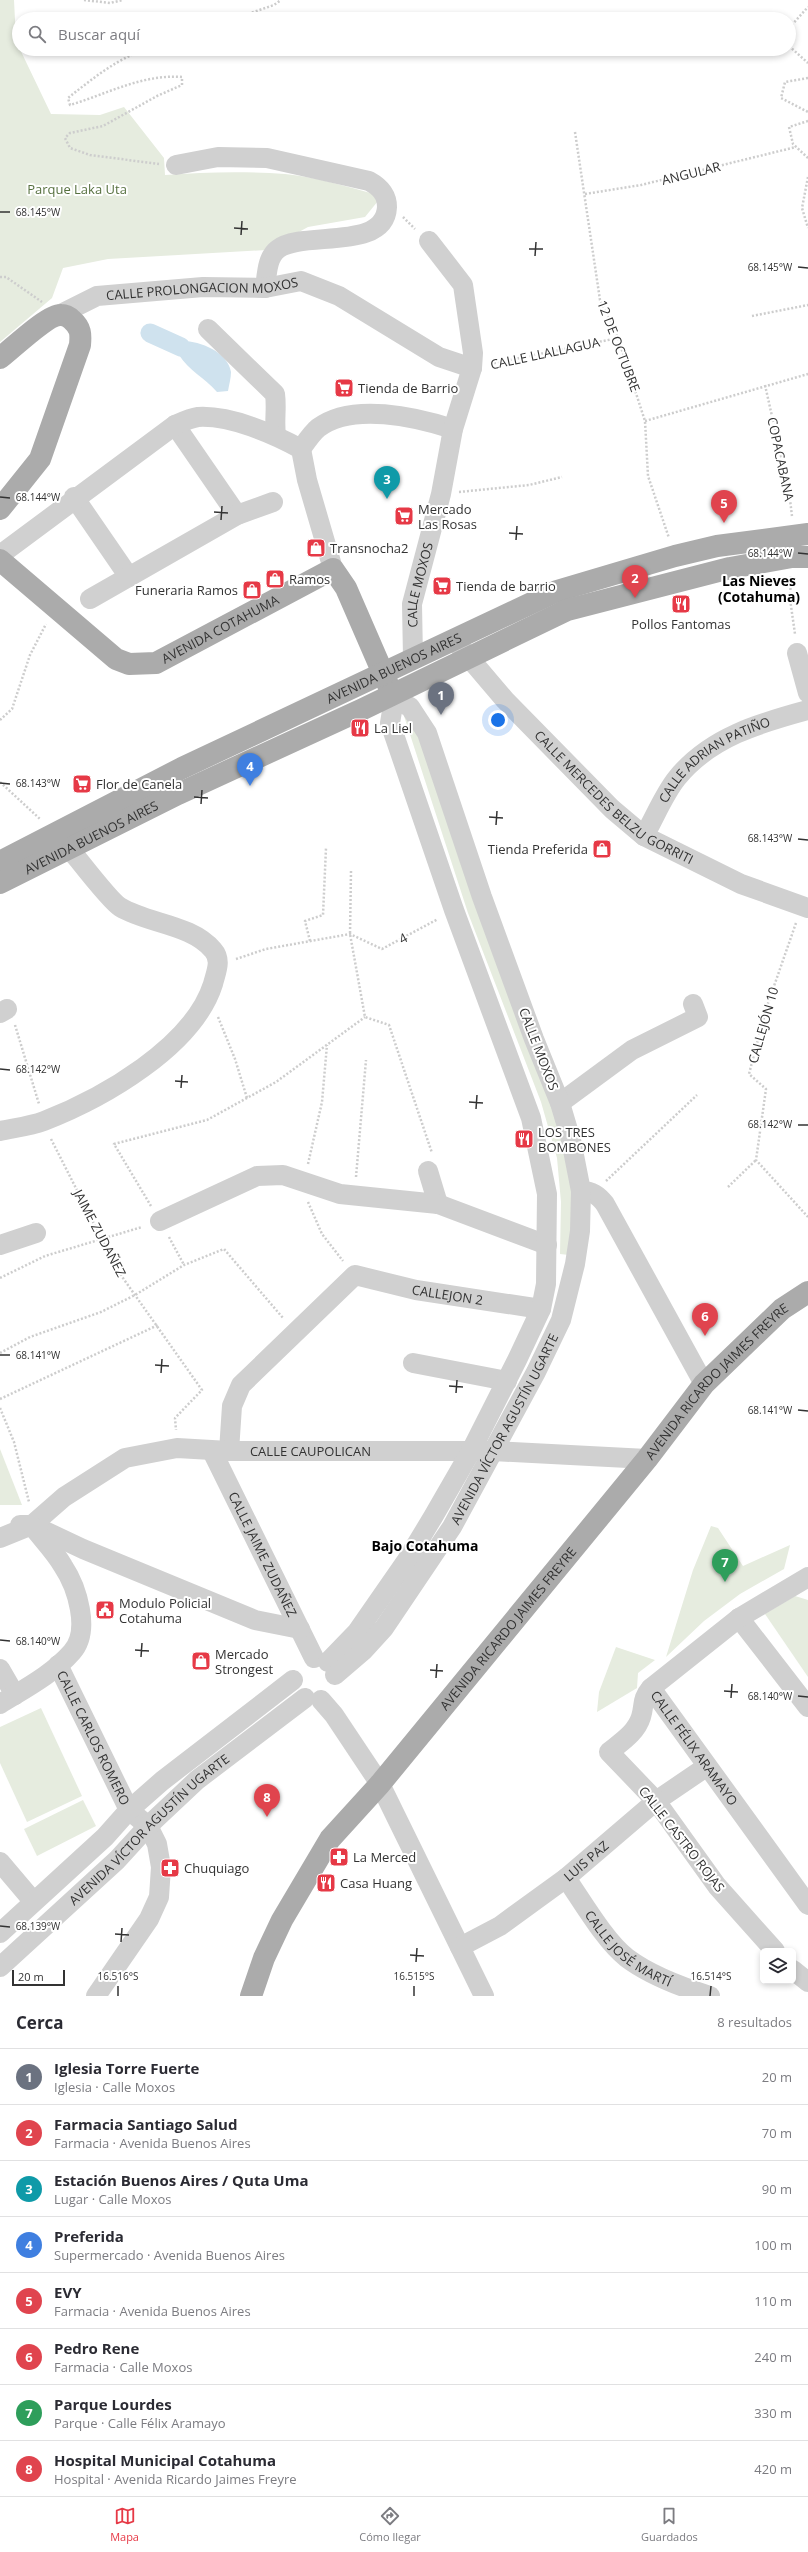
<!DOCTYPE html>
<html lang="es">
<head>
<meta charset="utf-8">
<style>
	:root { --surface:#fff; --page:#f2f2f3; --text:#2b2b33; --muted:#7c7c81; --line:#e1e1e2; --accent:#e63946 }
	body { margin:0; font-family:"Open Sans",sans-serif; background:var(--page); color:var(--text) }
	.controls { position:absolute; right:12px; bottom:12px; display:grid; overflow:hidden; border-radius:6px; box-shadow:0 2px 6px #0003 }
	.controls button { width:36px; height:36px; display:grid; place-items:center; padding:0; border:0; border-bottom:1px solid var(--line); background:var(--surface); color:var(--text); font:20px sans-serif }
	.scale { position:absolute; left:12px; bottom:10px; width:53px; box-sizing:border-box; padding-left:4px; border:2px solid #333; border-top:0; font-size:11px; line-height:14px; white-space:nowrap; color:#333; -webkit-text-stroke:3px #fff; paint-order:stroke }
	.you { position:absolute; left:498px; top:720px; width:14px; height:14px; margin:-10px; border:3px solid #fff; border-radius:50%; background:#1a73e8; box-shadow:0 0 0 6px #1a73e833 }
	.badge { display:grid; place-items:center; width:26px; height:26px; border-radius:50%; background:var(--accent); color:#fff; font-size:13px; font-weight:700 }
	.pin { position:absolute; translate:-50% -33px; filter:drop-shadow(0 1px 2px #0008) }
	.pin::after { content:''; position:absolute; top:21px; width:14px; height:12px; background:inherit; clip-path:polygon(0 0,100% 0,50% 100%) }
	.list { margin:0; padding:0; list-style:none }
	h2 { display:flex; justify-content:space-between; align-items:center; height:52px; margin:0; padding:0 16px; font-size:17px }
	h2 small { font-size:13px; font-weight:400; color:var(--muted) }
	.list li { display:grid; grid-template-columns:26px 1fr auto; gap:12px; align-items:center; box-sizing:border-box; height:56px; padding:0 16px; border-top:1px solid var(--line) }
	.list b { display:block; font-size:15px; white-space:nowrap }
	.list p { margin:0; font-size:13px; white-space:nowrap; color:var(--muted) }
	.list em { font-size:13px; font-style:normal; color:var(--muted) }
	.icon { flex:none; width:22px; height:22px; fill:none; stroke:currentColor; stroke-width:2; stroke-linecap:round; stroke-linejoin:round }
	.map { position:relative; flex:none; width:808px; height:1996px; overflow:hidden }
	.search { position:absolute; background:var(--surface); box-shadow:0 2px 6px #0003; left:12px; right:12px; top:12px; height:44px; display:flex; align-items:center; gap:10px; box-sizing:border-box; padding:0 14px; border-radius:22px; color:var(--muted); font-size:15px }
	.sheet { height:500px; background:var(--surface) }
	nav { display:flex; justify-content:space-around; align-items:center; box-sizing:border-box; height:56px; border-top:1px solid var(--line); background:var(--surface); font-size:11px; color:var(--muted) }
	nav a { display:grid; justify-items:center; gap:2px }
	nav .on { color:var(--accent) }
	.map>svg:first-child { display:block }
	.green { fill:#e6ecdf }
	.water { fill:#cfe2ee }
	.lines { fill:none; stroke-linecap:round; stroke-linejoin:round }
	.canal { stroke:#cfe2ee; stroke-width:19 }
	.path { stroke:#cdcdcd; stroke-width:2.5; stroke-dasharray:2 2; stroke-linecap:butt }
	.minor { stroke:#d0d0d0; stroke-width:20 }
	.major { stroke:#ababab; stroke-width:22 }
	.ticks { fill:none; stroke:#333; stroke-width:1.5 }
	.labels { text-anchor:middle; dominant-baseline:central; stroke-width:4; stroke-linejoin:round; paint-order:stroke }
	.street-label { font-size:13px; fill:#333; stroke:#fff }
	.park-label { font-size:13px; fill:#56703f; stroke:#fff }
	.poi-label { font-size:13px; fill:#333; stroke:#fff; text-anchor:start }
	.neighbourhood-label { font-size:14px; font-weight:bold; fill:#000; stroke:#fff }
	.ticks-label { font-size:10px; text-anchor:middle; fill:#333; stroke:#fff; stroke-width:4; stroke-linejoin:round; paint-order:stroke }
</style>
</head>
<body>
<div class="map">
<svg width="808" height="1996" viewBox="0 0 808 1996">
	<rect width="100%" height="100%" fill="#fff"/>
	<g class="green">
		<path d="M0 0H14L16 41 51 114 100 115 124 107 164 158 165 175C205 172 245 171 285 174 317 177 348 187 378 195V201L365 217 308 227 266 250 108 259 63 268 52 298 0 342Z"/>
		<path d="M404 716H412L552 1105 567 1158 573 1199 569 1255 560 1254 561 1202 557 1158 541 1102 468 913Z"/>
		<path d="M0 1449 22 1505H0Z"/>
		<path d="M711 1526 718 1528 743 1566 790 1545 784 1569 740 1594 704 1621 666 1657 693 1570Z"/>
		<path d="M795 1596 808 1600V1677L765 1614Z"/>
		<path d="M616 1647 655 1660 638 1673 637 1688 597 1712 599 1692Z"/>
		<path d="M41 1708 82 1796 27 1822 0 1763V1727Z"/>
		<path d="M83 1800 96 1826 37 1856 24 1829Z"/>
	</g>
	<path class="water" d="M183 341C200 341 228 352 231 372 231 378 229 385 228 391L217 392C205 378 189 371 179 355Z"/>
	<g class="lines">
		<path class="canal" d="M150 333 181 347"/>
		<g class="path">
			<path d="M84 0 110 3 123 0"/>
			<path d="M233 19 274 5 281 0"/>
			<path d="M789 28 808 7"/>
			<path d="M789 46 808 63"/>
			<path d="M148 49C119 57 92 79 68 98L70 105C107 94 142 74 182 77V85L157 96 103 126 70 133 65 138 70 148 90 155 159 164"/>
			<path d="M808 78 785 82 781 98 808 112"/>
			<path d="M808 121 789 127 793 144 808 158"/>
			<path d="M575 132 600 300 618 338 645 421 648 476 669 538"/>
			<path d="M808 177 802 208 808 228"/>
			<path d="M585 194 641 185 796 147"/>
			<path d="M403 217 415 229"/>
			<path d="M0 277H6L42 302"/>
			<path d="M752 316 808 305"/>
			<path d="M490 364 618 338"/>
			<path d="M765 385 789 492 792 516"/>
			<path d="M645 421 808 374"/>
			<path d="M459 492 529 485 562 477"/>
			<path d="M791 576 790 599 795 634"/>
			<path d="M0 720 12 709 30 655 46 624"/>
			<path d="M0 782 40 819"/>
			<path d="M351 871 350 934 365 1017 389 1025 432 1153"/>
			<path d="M796 923 766 1009 749 1074 766 1089 756 1160 808 1217"/>
			<path d="M310 941 305 921 323 915 326 848"/>
			<path d="M236 959 266 949 350 934 382 949 438 919"/>
			<path d="M218 1017 235 1059 247 1098"/>
			<path d="M15 1025 39 1104"/>
			<path d="M51 1139 118 1271 202 1390 175 1418 176 1430"/>
			<path d="M308 1164 322 1102 327 1045"/>
			<path d="M356 1177 366 1060"/>
			<path d="M606 1181 697 1095"/>
			<path d="M728 1187 756 1160"/>
			<path d="M308 1202 322 1234 343 1261"/>
			<path d="M151 1206 114 1144 207 1120 276 1082 365 1017"/>
			<path d="M169 1237 184 1265"/>
			<path d="M0 1278 45 1256 142 1227"/>
			<path d="M0 1353 30 1337 101 1312 135 1295 184 1265 224 1249 283 1318"/>
			<path d="M0 1399 158 1325"/>
			<path d="M0 1408 14 1442 29 1502"/>
		</g>
		<g class="minor">
			<path d="M176 165 218 157 267 158 369 181C380 187 387 194 387 207 385 252 302 230 278 249 267 257 267 274 265 288"/>
			<path id="s1" d="M59 315 97 296 203 287 265 288 301 281 339 296 439 357 472 368"/>
			<path d="M208 329 275 394C277 408 274 421 276 435"/>
			<path d="M175 425 237 515"/>
			<path d="M301 449C306 442 312 433 318 428 352 402 416 417 453 429"/>
			<path d="M74 497 129 577"/>
			<path d="M0 555 175 425C182 422 191 418 198 417 230 415 274 434 301 449L307 480 333 569"/>
			<path d="M90 599 237 515 273 502"/>
			<path id="s2" d="M454 640 505 700 612 809 644 836 741 884 808 908"/>
			<path d="M797 653 808 693"/>
			<path id="s3" d="M413 658 412 604 441 494 453 429 472 368 473 353 463 285 429 241"/>
			<path id="s4" d="M644 836C655 817 664 794 677 778 710 737 760 723 808 710"/>
			<path d="M0 1013 7 1009"/>
			<path d="M560 1103 632 1050 698 1017 693 1004"/>
			<path d="M0 1131C14 1128 31 1126 44 1121 103 1098 193 1047 213 984 216 972 222 960 213 950 191 924 148 924 120 907 110 901 79 860 69 848"/>
			<path d="M428 1171 438 1204"/>
			<path d="M581 1191C592 1191 598 1195 605 1204L704 1384"/>
			<path d="M160 1221 257 1176 283 1175 340 1194 438 1204 547 1245"/>
			<path d="M0 1245 36 1233"/>
			<path d="M413 1363 507 1381"/>
			<path id="s5" d="M212 1451 314 1658"/>
			<path id="s6" d="M229 1451 232 1406 241 1385 355 1275 416 1290 541 1309"/>
			<path d="M20 1525H32L83 1549 255 1620 300 1629"/>
			<path id="s7" d="M0 1538 32 1525 64 1497 125 1458 177 1448 229 1451H493L647 1459"/>
			<path d="M739 1618 808 1707"/>
			<path d="M328 1662 357 1632 407 1560 433 1517 471 1451 517 1360 541 1309 546 1284 547 1194 531 1118 454 910 390 723 394 699 392 694"/>
			<path id="s8" d="M58 1665 129 1810 148 1826 157 1844 161 1867 159 1897 149 1919 96 1996"/>
			<path d="M0 1669 15 1695"/>
			<path id="s9" d="M335 1675 363 1651 384 1628 452 1527 536 1372 561 1320 575 1264 580 1231 581 1191 571 1140 560 1103 534 1039 482 897 427 733 410 707 394 699"/>
			<path id="s10" d="M651 1688 808 1905"/>
			<path d="M321 1700 334 1715 380 1784 484 1996"/>
			<path d="M0 1704C24 1689 53 1674 72 1652 91 1631 77 1587 63 1566 55 1552 43 1540 33 1527"/>
			<path d="M0 1862 33 1901"/>
			<path id="s11" d="M566 1878C582 1901 605 1941 627 1958 651 1976 681 1987 710 1996"/>
			<path d="M0 1933 105 1837 129 1810 162 1781 293 1680"/>
			<path id="s12" d="M460 1947 500 1926 566 1878 656 1801 706 1767"/>
			<path d="M775 1951 717 1886 656 1801 609 1752C621 1742 636 1733 641 1717 645 1704 641 1700 651 1688L739 1618 808 1577"/>
			<path id="s13" d="M0 1967 117 1860 148 1826 197 1780 305 1698"/>
			<path d="M793 1970 808 1982"/>
		</g>
		<g class="major">
			<path d="M0 358C12 349 48 314 61 315 66 315 69 317 72 320 81 328 81 334 80 345L40 459 0 509"/>
			<path id="s14" d="M0 560 116 659 129 664 156 663 333 569 346 588 389 687"/>
			<path id="s15" d="M0 862 182 768 557 591 675 556 717 546 808 534"/>
			<path id="s16" d="M0 883 178 794 363 709 567 610 730 568 792 557H808"/>
			<path id="s17" d="M251 1996 264 1958 282 1920 330 1839 380 1784 647 1459 704 1384 782 1309 808 1292"/>
		</g>
	</g>
	<path class="ticks" d="M0 212H10M234 228 248 229M241 235 242 221M529 249H543M535 256 536 242M798 267 808 268M0 497 10 498M214 512 228 513M221 520 222 506M509 533 523 534M516 540 517 526M798 553 808 554M0 783 10 784M194 797 208 798M201 804 202 790M489 817 503 818M496 825 497 811M798 839 808 840M0 1069 10 1070M175 1081 188 1082M181 1088 182 1075M469 1102 483 1103M476 1109 477 1095M798 1125H808M0 1355H10M155 1365 169 1366M161 1373 162 1359M449 1386 463 1387M456 1393 457 1380M798 1410 808 1411M0 1640 10 1641M135 1650 149 1651M141 1657 142 1643M430 1670 443 1671M436 1678 437 1664M724 1691 738 1692M798 1696 808 1697M731 1698 732 1684M0 1926 10 1927M115 1934 129 1935M121 1942 122 1928M410 1955 424 1956M416 1962 417 1948M118 1996V1986M414 1996V1986M710 1996 711 1986"/>
	<defs>
		<g id="supermarket-square" transform="scale(1)"><rect x="-9" y="-9" width="18" height="18" rx="4" fill="#e63946" stroke="#fff"/><path d="M-6-5.5h2.5l.6 2H6L4.5 2H-2.5L-4.4-4H-6ZM-1.5 3.2a1.3 1.3 0 1 0 .1 0ZM3 3.2a1.3 1.3 0 1 0 .1 0Z" fill="#fff"/></g>
		<g id="shop-square" transform="scale(1)"><rect x="-9" y="-9" width="18" height="18" rx="4" fill="#e63946" stroke="#fff"/><path d="M-5-2.5h2.3a2.7 3.5 0 0 1 5.4 0H5L5.5 6h-11ZM-1.5-2.5h3a1.5 2.3 0 0 0-3 0Z" fill="#fff"/></g>
		<g id="restaurant-square" transform="scale(1)"><rect x="-9" y="-9" width="18" height="18" rx="4" fill="#e63946" stroke="#fff"/><path d="M-5-6h1v4h1v-4h1v4h1v-4h1v5L-1.5 .5V6h-2V.5L-5-1ZM5-6V6H3V1.5H1.5Q1.5-4 5-6Z" fill="#fff"/></g>
		<g id="civic-square" transform="scale(1)"><rect x="-9" y="-9" width="18" height="18" rx="4" fill="#e63946" stroke="#fff"/><path d="M-.6-6.5H3V-4.5H.6V-3L4-1V1h2V6H-6V1h2V-1L-.6-3ZM-1.2 2.5V6h2.4V2.5Z" fill="#fff"/></g>
		<g id="pharmacy-square" transform="scale(1)"><rect x="-9" y="-9" width="18" height="18" rx="4" fill="#e63946" stroke="#fff"/><path d="M-2-6h4v4h4v4h-4v4h-4v-4h-4v-4h4Z" fill="#fff"/></g>
	</defs>
	<g fill-rule="evenodd">
		<use href="#supermarket-square" x="344" y="388"/>
		<use href="#supermarket-square" x="404" y="516"/>
		<use href="#shop-square" x="316" y="548"/>
		<use href="#shop-square" x="275" y="579"/>
		<use href="#supermarket-square" x="442" y="586"/>
		<use href="#shop-square" x="252" y="590"/>
		<use href="#restaurant-square" x="681" y="604"/>
		<use href="#restaurant-square" x="360" y="728"/>
		<use href="#supermarket-square" x="82" y="784"/>
		<use href="#shop-square" x="602" y="849"/>
		<use href="#restaurant-square" x="524" y="1139"/>
		<use href="#civic-square" x="105" y="1610"/>
		<use href="#shop-square" x="201" y="1661"/>
		<use href="#pharmacy-square" x="339" y="1857"/>
		<use href="#pharmacy-square" x="170" y="1868"/>
		<use href="#restaurant-square" x="326" y="1883"/>
	</g>
	<g class="labels">
		<g class="street-label">
			<text transform="translate(691 173) rotate(-14)">ANGULAR</text>
			<text stroke="none"><textPath href="#s1" startOffset="148">CALLE PROLONGACION MOXOS</textPath></text>
			<text transform="translate(619 346) rotate(69)">12 DE OCTUBRE</text>
			<text transform="translate(545 353) rotate(-12)">CALLE LLALLAGUA</text>
			<text transform="translate(781 459) rotate(78)">COPACABANA</text>
			<text stroke="none"><textPath href="#s3" startOffset="74">CALLE MOXOS</textPath></text>
			<text stroke="none"><textPath href="#s14" startOffset="266">AVENIDA COTAHUMA</textPath></text>
			<text stroke="none"><textPath href="#s15" startOffset="439">AVENIDA BUENOS AIRES</textPath></text>
			<text stroke="none"><textPath href="#s4" startOffset="108">CALLE ADRIAN PATIÑO</textPath></text>
			<text stroke="none"><textPath href="#s2" startOffset="226">CALLE MERCEDES BELZU GORRITI</textPath></text>
			<text stroke="none"><textPath href="#s16" startOffset="102">AVENIDA BUENOS AIRES</textPath></text>
			<text transform="translate(403 938) rotate(-28)">4</text>
			<text transform="translate(763 1025) rotate(-74)">CALLEJÓN 10</text>
			<text transform="translate(539 1049) rotate(69)">CALLE MOXOS</text>
			<text transform="translate(100 1233) rotate(62)">JAIME ZUDAÑEZ</text>
			<text stroke="none"><textPath href="#s6" startOffset="321">CALLEJON 2</textPath></text>
			<text stroke="none"><textPath href="#s17" startOffset="776">AVENIDA RICARDO JAIMES FREYRE</textPath></text>
			<text stroke="none"><textPath href="#s9" startOffset="301">AVENIDA VÍCTOR AGUSTÍN UGARTE</textPath></text>
			<text stroke="none"><textPath href="#s7" startOffset="336">CALLE CAUPOLICAN</textPath></text>
			<text stroke="none"><textPath href="#s5" startOffset="115">CALLE JAIME ZUDAÑEZ</textPath></text>
			<text stroke="none"><textPath href="#s17" startOffset="452">AVENIDA RICARDO JAIMES FREYRE</textPath></text>
			<text stroke="none"><textPath href="#s8" startOffset="81">CALLE CARLOS ROMERO</textPath></text>
			<text stroke="none"><textPath href="#s10" startOffset="74">CALLE FÉLIX ARAMAYO</textPath></text>
			<text stroke="none"><textPath href="#s13" startOffset="203">AVENIDA VÍCTOR AGUSTÍN UGARTE</textPath></text>
			<text transform="translate(682 1839) rotate(52)">CALLE CASTRO ROJAS</text>
			<text stroke="none"><textPath href="#s12" startOffset="153">LUIS PAZ</textPath></text>
			<text stroke="none"><textPath href="#s11" startOffset="96">CALLE JOSÉ MARTÍ</textPath></text>
		</g>
		<g class="park-label">
			<text x="77" y="189">Parque Laka Uta</text>
		</g>
		<g class="poi-label">
			<text x="358" y="388">Tienda de Barrio</text>
			<text x="418" y="509">Mercado<tspan x="418" dy="15">Las Rosas</tspan></text>
			<text x="330" y="548">Transnocha2</text>
			<text x="289" y="579">Ramos</text>
			<text x="456" y="586">Tienda de barrio</text>
			<text x="238" y="590" text-anchor="end">Funeraria Ramos</text>
			<text x="681" y="624" text-anchor="middle">Pollos Fantomas</text>
			<text x="374" y="728">La Liel</text>
			<text x="96" y="784">Flor de Canela</text>
			<text x="588" y="849" text-anchor="end">Tienda Preferida</text>
			<text x="538" y="1132">LOS TRES<tspan x="538" dy="15">BOMBONES</tspan></text>
			<text x="119" y="1603">Modulo Policial<tspan x="119" dy="15">Cotahuma</tspan></text>
			<text x="215" y="1654">Mercado<tspan x="215" dy="15">Strongest</tspan></text>
			<text x="353" y="1857">La Merced</text>
			<text x="184" y="1868">Chuquiago</text>
			<text x="340" y="1883">Casa Huang</text>
		</g>
		<g class="neighbourhood-label">
			<text x="759" y="580">Las Nieves<tspan x="759" dy="16">(Cotahuma)</tspan></text>
			<text x="425" y="1545">Bajo Cotahuma</text>
		</g>
	</g>
	<g class="ticks-label">
		<text x="38" y="216">68.145°W</text>
		<text x="770" y="271">68.145°W</text>
		<text x="38" y="501">68.144°W</text>
		<text x="770" y="557">68.144°W</text>
		<text x="38" y="787">68.143°W</text>
		<text x="770" y="842">68.143°W</text>
		<text x="38" y="1073">68.142°W</text>
		<text x="770" y="1128">68.142°W</text>
		<text x="38" y="1359">68.141°W</text>
		<text x="770" y="1414">68.141°W</text>
		<text x="38" y="1645">68.140°W</text>
		<text x="770" y="1700">68.140°W</text>
		<text x="38" y="1930">68.139°W</text>
		<text x="118" y="1980">16.516°S</text>
		<text x="414" y="1980">16.515°S</text>
		<text x="711" y="1980">16.514°S</text>
	</g>
</svg>
<div class="controls">
<button><svg class="icon" aria-label="layers" viewBox="0 0 24 24"><path d="M12 4l9 5-9 5-9-5zM3 14l9 5 9-5"/></svg></button>
</div>
<div class="scale">20 m</div>
<div class="you"></div>
<div class="pin badge" style="left:441px;top:715px;background:#6b7280">1</div>
<div class="pin badge" style="left:635px;top:598px;background:#e0444e">2</div>
<div class="pin badge" style="left:387px;top:499px;background:#0f9aa8">3</div>
<div class="pin badge" style="left:250px;top:786px;background:#3f7fe0">4</div>
<div class="pin badge" style="left:724px;top:523px;background:#e0444e">5</div>
<div class="pin badge" style="left:705px;top:1336px;background:#e0444e">6</div>
<div class="pin badge" style="left:725px;top:1582px;background:#2e9e5b">7</div>
<div class="pin badge" style="left:267px;top:1817px;background:#e0444e">8</div>
<div class="search"><svg class="icon" aria-label="search" viewBox="0 0 24 24"><circle cx="10" cy="10" r="6"/><path d="M15 15l6 6"/></svg>Buscar aquí</div>
</div>
<section class="sheet">
<h2>Cerca<small>8 resultados</small></h2>
<ul class="list">
<li><span class="badge" style="background:#6b7280">1</span><div><b>Iglesia Torre Fuerte</b><p>Iglesia · Calle Moxos</p></div><em>20 m</em></li>
<li><span class="badge" style="background:#e0444e">2</span><div><b>Farmacia Santiago Salud</b><p>Farmacia · Avenida Buenos Aires</p></div><em>70 m</em></li>
<li><span class="badge" style="background:#0f9aa8">3</span><div><b>Estación Buenos Aires / Quta Uma</b><p>Lugar · Calle Moxos</p></div><em>90 m</em></li>
<li><span class="badge" style="background:#3f7fe0">4</span><div><b>Preferida</b><p>Supermercado · Avenida Buenos Aires</p></div><em>100 m</em></li>
<li><span class="badge" style="background:#e0444e">5</span><div><b>EVY</b><p>Farmacia · Avenida Buenos Aires</p></div><em>110 m</em></li>
<li><span class="badge" style="background:#e0444e">6</span><div><b>Pedro Rene</b><p>Farmacia · Calle Moxos</p></div><em>240 m</em></li>
<li><span class="badge" style="background:#2e9e5b">7</span><div><b>Parque Lourdes</b><p>Parque · Calle Félix Aramayo</p></div><em>330 m</em></li>
<li><span class="badge" style="background:#e0444e">8</span><div><b>Hospital Municipal Cotahuma</b><p>Hospital · Avenida Ricardo Jaimes Freyre</p></div><em>420 m</em></li>
</ul>
</section>
<nav>
<a class="on"><svg class="icon" aria-label="map" viewBox="0 0 24 24"><path d="M3 6l6-2 6 2 6-2v14l-6 2-6-2-6 2zM9 4v14M15 6v14"/></svg>Mapa</a>
<a><svg class="icon" aria-label="directions" viewBox="0 0 24 24"><path d="M12 3l9 9-9 9-9-9zM9 14v-3h6M13 9l2 2-2 2"/></svg>Cómo llegar</a>
<a><svg class="icon" aria-label="saved" viewBox="0 0 24 24"><path d="M7 4h10v16l-5-4-5 4z"/></svg>Guardados</a>
</nav>
</body>
</html>
